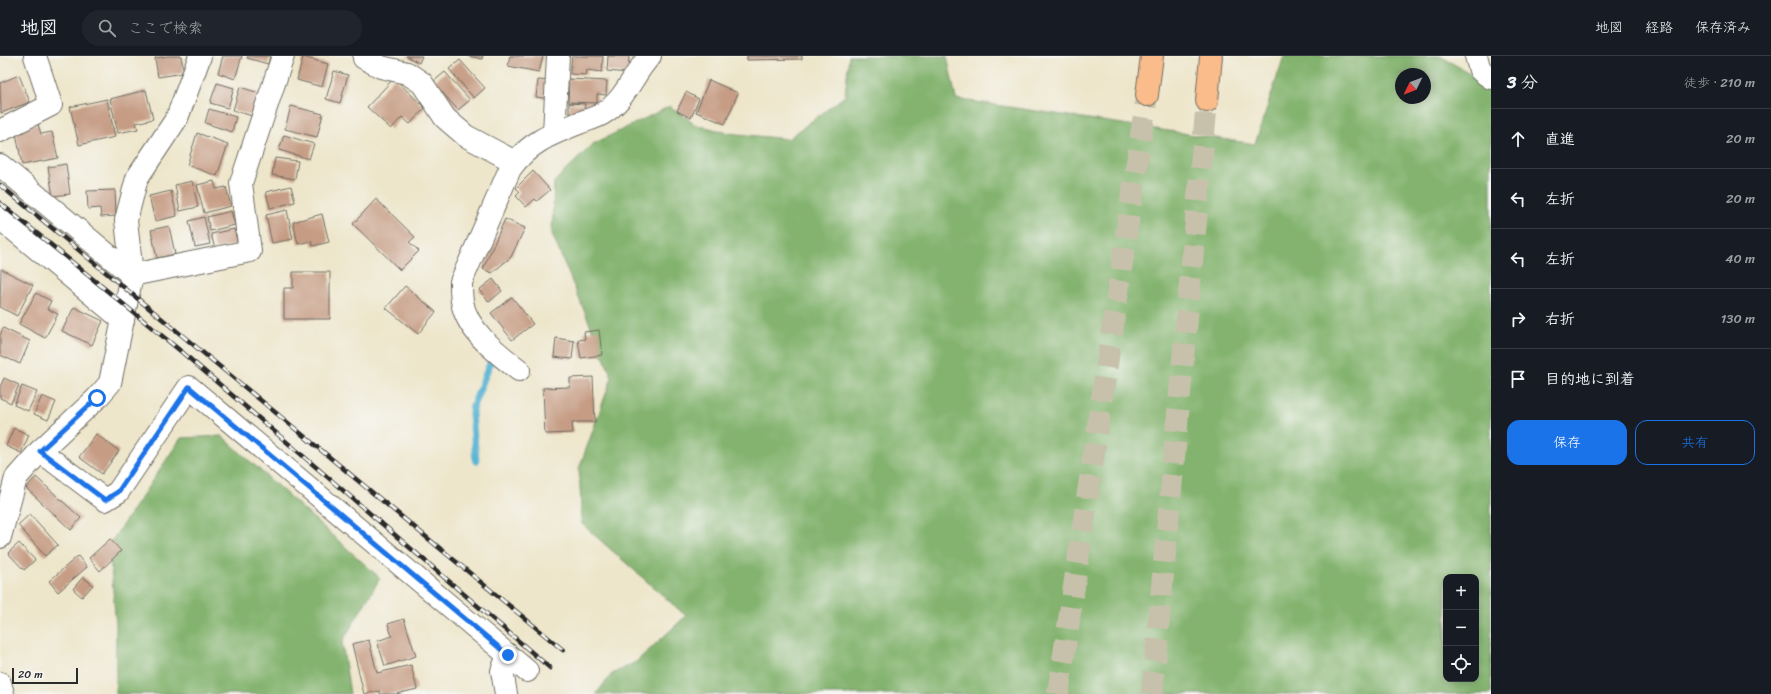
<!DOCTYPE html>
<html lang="ja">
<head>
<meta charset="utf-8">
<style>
	:root { --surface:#171b24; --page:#20242c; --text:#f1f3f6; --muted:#9ea1a6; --line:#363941; --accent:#1a73e8 }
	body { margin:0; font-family:Sriracha,"Klee One",sans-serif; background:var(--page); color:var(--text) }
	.controls { position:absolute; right:12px; bottom:12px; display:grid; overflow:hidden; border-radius:8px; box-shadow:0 2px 10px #0003 }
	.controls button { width:36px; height:36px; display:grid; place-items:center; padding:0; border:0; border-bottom:1px solid var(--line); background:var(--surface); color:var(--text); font:20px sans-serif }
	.compass { position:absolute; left:1395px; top:12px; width:36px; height:36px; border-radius:50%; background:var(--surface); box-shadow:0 2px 10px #0003; rotate:227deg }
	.scale { position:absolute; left:12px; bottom:10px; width:66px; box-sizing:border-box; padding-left:4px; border:2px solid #2b2b2b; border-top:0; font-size:11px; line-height:14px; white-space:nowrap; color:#2b2b2b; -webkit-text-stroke:3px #f6f6f2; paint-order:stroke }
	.stop { position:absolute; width:12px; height:12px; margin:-9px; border:3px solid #1a73e8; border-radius:50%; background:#fff }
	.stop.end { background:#1a73e8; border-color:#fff; box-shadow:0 1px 4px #0008 }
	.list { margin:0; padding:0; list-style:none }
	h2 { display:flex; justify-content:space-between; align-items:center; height:52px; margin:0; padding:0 16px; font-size:17px }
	h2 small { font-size:13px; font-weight:400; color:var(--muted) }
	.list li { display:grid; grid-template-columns:26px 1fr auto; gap:12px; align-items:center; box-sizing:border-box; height:60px; padding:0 16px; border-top:1px solid var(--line) }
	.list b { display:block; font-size:15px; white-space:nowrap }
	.list em { font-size:13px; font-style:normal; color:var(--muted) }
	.actions { display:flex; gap:8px; padding:12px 16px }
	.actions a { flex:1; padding:9px 0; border:1px solid var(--accent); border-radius:12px; text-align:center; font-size:14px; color:var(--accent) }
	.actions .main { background:var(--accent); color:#fff }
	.icon { flex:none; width:22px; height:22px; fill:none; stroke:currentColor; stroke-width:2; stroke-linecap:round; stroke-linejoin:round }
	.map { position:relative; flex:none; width:1491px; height:638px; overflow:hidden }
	header { display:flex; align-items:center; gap:24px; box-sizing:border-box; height:56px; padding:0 20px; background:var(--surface); border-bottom:1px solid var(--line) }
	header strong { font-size:19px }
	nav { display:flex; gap:22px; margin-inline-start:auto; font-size:14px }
	.search { width:280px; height:36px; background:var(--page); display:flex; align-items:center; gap:10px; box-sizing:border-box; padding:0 14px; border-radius:22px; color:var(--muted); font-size:15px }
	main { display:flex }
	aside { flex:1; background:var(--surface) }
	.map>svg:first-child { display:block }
	.forest { fill:#83b36e; stroke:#576f4c; fill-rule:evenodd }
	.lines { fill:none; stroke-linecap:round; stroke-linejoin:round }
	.stream { stroke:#53b2d2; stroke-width:7 }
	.building { fill:#c69c84 }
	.highway-tunnel { stroke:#c7c1ab; stroke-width:22; stroke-dasharray:22 11; stroke-linecap:butt }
	.minor-casing { stroke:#6f6c63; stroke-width:24 }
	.highway-casing { stroke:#6f6c63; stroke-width:24 }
	.minor { stroke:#fff; stroke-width:22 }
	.highway { stroke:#f9bc8a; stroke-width:22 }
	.rail-casing { stroke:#2b2b2b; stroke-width:4.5 }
	.rail { stroke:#f6f6f2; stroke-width:3; stroke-dasharray:9; stroke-linecap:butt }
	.route { stroke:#1a73e8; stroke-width:5 }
</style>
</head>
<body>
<header>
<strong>地図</strong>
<div class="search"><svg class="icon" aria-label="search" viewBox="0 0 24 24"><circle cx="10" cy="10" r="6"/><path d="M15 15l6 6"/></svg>ここで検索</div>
<nav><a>地図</a><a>経路</a><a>保存済み</a></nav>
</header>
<main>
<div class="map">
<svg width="1491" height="638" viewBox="0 0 1491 638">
	<rect width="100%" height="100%" fill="#f6f6f2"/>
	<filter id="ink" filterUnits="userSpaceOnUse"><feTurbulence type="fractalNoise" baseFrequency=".025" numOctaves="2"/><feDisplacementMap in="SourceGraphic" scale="8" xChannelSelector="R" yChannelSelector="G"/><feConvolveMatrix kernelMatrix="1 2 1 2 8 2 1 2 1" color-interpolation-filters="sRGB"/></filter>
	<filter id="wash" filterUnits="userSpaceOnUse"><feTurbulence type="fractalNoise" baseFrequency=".012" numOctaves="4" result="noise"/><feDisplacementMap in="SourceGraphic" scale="16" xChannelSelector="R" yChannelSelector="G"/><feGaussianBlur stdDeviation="0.9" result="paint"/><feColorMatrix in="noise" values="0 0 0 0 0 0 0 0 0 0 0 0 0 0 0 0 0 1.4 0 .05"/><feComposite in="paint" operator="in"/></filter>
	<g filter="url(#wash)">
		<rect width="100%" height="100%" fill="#eee6cb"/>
		<g class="forest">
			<path d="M849 0H947L956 43 1255 88 1284 0H1440L1473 19 1491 33V638H596L612 618 636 606 686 560 582 468 579 413 612 321 552 178 554 126 593 88 670 50 694 68 728 77 788 83 845 40ZM1401 18H1425V42H1401ZM1446 521H1476V623H1446Z"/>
			<path d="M222 380 380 522 342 586 350 638H116V569L109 489 181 382Z"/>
		</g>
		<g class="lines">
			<path class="stream" d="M476 405 472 358 473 350 493 300"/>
		</g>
		<g id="blocks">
			<g class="building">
				<path d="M168 0H181L184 17 158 21 155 2Z"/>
				<path d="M223 0H242L235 23 218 17Z"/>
				<path d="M248 0H270L268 8 247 2Z"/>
				<path d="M406 0H422L419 7Z"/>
				<path d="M467 0H483L482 3Z"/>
				<path d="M510 0H543L539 16 508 10Z"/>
				<path d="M572 0H603L602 16 587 14 586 19 570 18Z"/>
				<path d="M608 0H629L628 17 607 15Z"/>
				<path d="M747 0H802V3L747 4Z"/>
				<path d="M303 1 328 8 322 31 297 24Z"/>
				<path d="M460 4 485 32 474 42 449 13Z"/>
				<path d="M334 15 348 19 340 47 326 43Z"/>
				<path d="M445 16 470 44 458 54 433 26Z"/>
				<path d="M19 19 30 46 1 57 0 27Z"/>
				<path d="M394 22 425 52 410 68 402 61 391 73 367 51Z"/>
				<path d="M569 23 607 25 606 39 597 38V47L568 46Z"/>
				<path d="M538 24 551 25 549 43 536 41Z"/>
				<path d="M709 24 738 37 725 68 696 56Z"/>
				<path d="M217 27 234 32 228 52 210 47Z"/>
				<path d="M240 31 259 37 252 60 233 54Z"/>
				<path d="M146 34 153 63 136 67 138 73 118 77 110 43Z"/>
				<path d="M686 36 699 43 691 62 677 55Z"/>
				<path d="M107 43 115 81 79 89 70 51Z"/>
				<path d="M569 47 585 48 584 57 571 62V57H569Z"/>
				<path d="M291 50 323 58 317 81 285 73Z"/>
				<path d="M209 53 236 61 232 76 205 67Z"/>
				<path d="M38 68 41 78 52 76 58 102 22 109 15 72Z"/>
				<path d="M197 77 228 88 217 120 187 109Z"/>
				<path d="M284 79 314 88 309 103 279 94Z"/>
				<path d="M275 102 298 105 295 123 272 119Z"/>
				<path d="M66 108 70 138 53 140 48 111Z"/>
				<path d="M533 115 550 134 537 145 535 143 526 151 516 140 520 136 516 132Z"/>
				<path d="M192 125 198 151 180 155 175 129Z"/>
				<path d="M214 125 216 133 226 131 231 150 204 157 197 129Z"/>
				<path d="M291 130 295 146 270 152 266 136Z"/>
				<path d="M115 134 116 160 101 161 100 152 88 153 87 135Z"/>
				<path d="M171 135 177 160 155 165 149 140Z"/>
				<path d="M376 143 415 181 409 186 419 195 400 214 353 168Z"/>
				<path d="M287 154 293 183 272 187 266 159Z"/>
				<path d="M231 155 235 169 210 175 207 161Z"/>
				<path d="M322 158 329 186 313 190 311 185 298 188 293 166Z"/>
				<path d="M204 161 210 188 195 191 189 165Z"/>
				<path d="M505 163 525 172 511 201 492 217 483 213Z"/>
				<path d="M169 170 175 198 157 202 151 174Z"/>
				<path d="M234 173 238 188 215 193 211 178Z"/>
				<path d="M1 213 33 229 17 260 0 251Z"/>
				<path d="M293 216H330V263H284V232H293Z"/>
				<path d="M493 223 502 235 489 246 479 234Z"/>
				<path d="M405 230 436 256 418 278 386 252Z"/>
				<path d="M36 237 51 245 47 253 58 258 45 282 19 268Z"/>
				<path d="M512 241 533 268 512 284 491 257Z"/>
				<path d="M74 251 103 265 92 289 62 275Z"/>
				<path d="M3 272 30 285 20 308 0 299V279Z"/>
				<path d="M599 274 602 299 581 302 578 284 585 283 584 276Z"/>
				<path d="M556 282 574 285 572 303 554 301Z"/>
				<path d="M593 321 595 366H572L573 377 545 378 543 332 570 331V322Z"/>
				<path d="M4 322 19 329 11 347 0 342V331Z"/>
				<path d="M22 330 37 336 28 355 14 349Z"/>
				<path d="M42 340 56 346 48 364 34 358Z"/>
				<path d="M14 372 29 379 21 397 6 390Z"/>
				<path d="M96 378 119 395 102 418 79 401Z"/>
				<path d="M36 421 81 462 71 474 26 432Z"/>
				<path d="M30 458 58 489 45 500 18 469Z"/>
				<path d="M110 483 121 495 100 515 89 502Z"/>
				<path d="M19 487 35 504 24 514 8 497Z"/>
				<path d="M78 500 87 511 58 536 49 525Z"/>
				<path d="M83 521 93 529 82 541 73 533Z"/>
				<path d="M404 563 416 600 385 610 377 585 392 580 388 568Z"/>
				<path d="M369 584 377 617 411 609 417 633 396 638H380V635L364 638 352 588Z"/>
			</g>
		</g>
	</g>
	<g filter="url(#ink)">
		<use href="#blocks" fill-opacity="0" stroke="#6f6c63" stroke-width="1"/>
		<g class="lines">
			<g class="highway-tunnel">
				<path d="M1058 638 1147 39"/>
				<path d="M1152 638 1207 45"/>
			</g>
			<g class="minor-casing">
				<g id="minor">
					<path d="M364 0V2L381 11 407 17 422 27 445 62 466 80 515 106"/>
					<path d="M1476 0 1480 14 1491 22"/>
					<path d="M0 75 51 49 35 0"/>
					<path d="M554 77 558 0"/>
					<path d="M0 109 132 219 250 195 241 127 283 0"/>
					<path d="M0 162 123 264"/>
					<path d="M519 314C497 297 466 274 462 245 461 239 461 232 461 226L510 113C528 87 551 78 579 67 587 64 595 62 602 58 626 44 632 19 650 0"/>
					<path d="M40 395 105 444 118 436 189 331 527 615"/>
					<path d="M0 481 16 422 40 395 97 342 110 327 132 219 126 164 137 122 177 62 200 0"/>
					<path d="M0 627 3 638"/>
					<path d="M506 638 502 615 508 599"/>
				</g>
			</g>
			<g class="highway-casing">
				<g id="highway">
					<path d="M1147 39 1152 0"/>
					<path d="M1207 45 1211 0"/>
				</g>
			</g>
			<use href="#minor" class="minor"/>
			<use href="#highway" class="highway"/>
			<g class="rail-casing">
				<g id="rail">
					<path d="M0 129 563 594"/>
					<path d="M0 147 183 297 550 612"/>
				</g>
			</g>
			<use href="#rail" class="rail"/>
		</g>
	</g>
	<g class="lines" filter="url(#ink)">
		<path class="route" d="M97 342 40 395 105 444 118 436 189 331 508 599"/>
	</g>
</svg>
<div class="controls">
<button>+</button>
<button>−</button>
<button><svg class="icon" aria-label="locate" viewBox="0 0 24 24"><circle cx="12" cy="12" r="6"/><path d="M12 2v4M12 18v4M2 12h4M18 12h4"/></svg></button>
</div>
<svg class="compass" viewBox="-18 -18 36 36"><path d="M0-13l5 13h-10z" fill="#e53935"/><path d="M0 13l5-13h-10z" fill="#9ea1a6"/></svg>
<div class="scale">20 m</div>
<div class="stop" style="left:97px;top:342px"></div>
<div class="stop end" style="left:508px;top:599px"></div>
</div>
<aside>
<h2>3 分<small>徒歩 · 210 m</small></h2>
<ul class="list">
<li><svg class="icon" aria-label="ahead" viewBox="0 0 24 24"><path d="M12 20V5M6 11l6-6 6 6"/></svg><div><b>直進</b></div><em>20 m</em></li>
<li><svg class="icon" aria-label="left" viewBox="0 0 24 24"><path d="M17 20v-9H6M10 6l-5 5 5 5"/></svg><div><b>左折</b></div><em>20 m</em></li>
<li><svg class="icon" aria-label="left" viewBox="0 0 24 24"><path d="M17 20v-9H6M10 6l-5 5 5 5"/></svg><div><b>左折</b></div><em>40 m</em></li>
<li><svg class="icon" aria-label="right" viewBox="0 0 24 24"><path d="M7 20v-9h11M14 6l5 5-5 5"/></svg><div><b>右折</b></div><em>130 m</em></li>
<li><svg class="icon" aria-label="arrive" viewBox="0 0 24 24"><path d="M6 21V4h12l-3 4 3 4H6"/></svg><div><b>目的地に到着</b></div></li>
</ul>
<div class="actions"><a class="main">保存</a><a>共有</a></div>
</aside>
</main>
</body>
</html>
